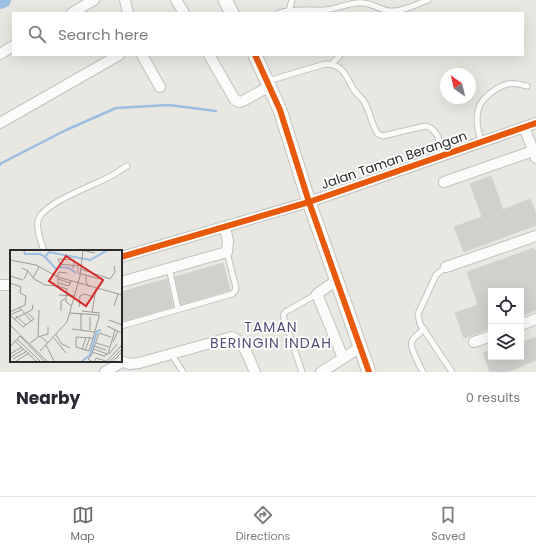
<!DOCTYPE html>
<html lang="en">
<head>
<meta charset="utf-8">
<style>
	:root { --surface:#fff; --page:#f7f7f7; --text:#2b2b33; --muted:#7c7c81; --line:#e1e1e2; --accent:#6c6c6a }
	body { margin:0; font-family:Poppins,sans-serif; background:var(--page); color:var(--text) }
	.controls { position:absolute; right:12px; bottom:12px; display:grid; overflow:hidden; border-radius:0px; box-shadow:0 4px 16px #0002 }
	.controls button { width:36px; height:36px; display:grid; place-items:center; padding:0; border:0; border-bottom:1px solid var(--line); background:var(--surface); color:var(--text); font:20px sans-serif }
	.compass { position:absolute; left:440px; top:68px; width:36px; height:36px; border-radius:50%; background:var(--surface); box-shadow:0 4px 16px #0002; rotate:326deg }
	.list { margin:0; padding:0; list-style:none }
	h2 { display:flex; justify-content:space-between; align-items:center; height:52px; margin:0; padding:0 16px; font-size:17px }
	h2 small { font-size:13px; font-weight:400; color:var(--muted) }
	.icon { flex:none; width:22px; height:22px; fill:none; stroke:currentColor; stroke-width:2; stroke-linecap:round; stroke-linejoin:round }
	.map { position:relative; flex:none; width:536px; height:372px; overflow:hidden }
	.search { position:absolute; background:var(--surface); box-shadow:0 4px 16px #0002; left:12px; right:12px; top:12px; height:44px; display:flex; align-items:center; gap:10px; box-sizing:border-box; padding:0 14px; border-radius:0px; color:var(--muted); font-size:15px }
	.sheet { height:124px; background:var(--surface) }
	nav { display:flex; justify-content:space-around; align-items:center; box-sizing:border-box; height:56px; border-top:1px solid var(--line); background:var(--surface); font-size:11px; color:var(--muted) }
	nav a { display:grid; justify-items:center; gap:2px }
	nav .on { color:var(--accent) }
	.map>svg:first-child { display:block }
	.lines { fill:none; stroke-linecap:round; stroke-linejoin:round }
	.stream { stroke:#9cbee2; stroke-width:2.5 }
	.river { stroke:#9cbee2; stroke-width:16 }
	.building { fill:#d1d0cc; stroke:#d3d2cd }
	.service-casing { stroke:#c2c2c1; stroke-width:7 }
	.minor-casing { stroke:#c2c2c1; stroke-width:12 }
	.tertiary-casing { stroke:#c2c2c1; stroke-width:15 }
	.service { stroke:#fcfbfa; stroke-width:5 }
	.minor { stroke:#fcfbfa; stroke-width:10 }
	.tertiary { stroke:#fcfbfa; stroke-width:13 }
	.cycleway-casing { stroke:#fff; stroke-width:8 }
	.cycleway { stroke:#e8590c; stroke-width:6 }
	.labels { text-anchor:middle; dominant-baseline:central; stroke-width:3.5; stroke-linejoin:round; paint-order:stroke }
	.street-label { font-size:13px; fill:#2a2a2a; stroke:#fff }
	.neighbourhood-label { font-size:14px; letter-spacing:1px; fill:#524f77; stroke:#fff }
	.inset-river { fill:none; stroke:#9cbee2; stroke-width:2 }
	.inset-road { fill:none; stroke:#9c9b98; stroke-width:1 }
	.view { fill:#d62828; fill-opacity:0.15; stroke:#d62828; stroke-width:2 }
	.inset-edge { fill:none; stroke:#2a2a2a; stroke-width:2 }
</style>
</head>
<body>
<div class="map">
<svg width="536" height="372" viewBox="0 0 536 372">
	<rect width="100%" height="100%" fill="#e8e7e1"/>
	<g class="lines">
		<path class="stream" d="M0 165V164L66 130 116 108 169 105 216 111"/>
		<path class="river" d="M0 1 3 0"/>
	</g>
	<g class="building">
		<path d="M491 176 503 210 530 199 536 213V225L464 252 454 227 482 217 470 184Z"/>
		<path d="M534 248 536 252V310L521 316V291H491V328L464 338 455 313 478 305 467 272Z"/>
		<path d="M223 263 230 290 181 305 175 277Z"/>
		<path d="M167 279 173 307 121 322V292Z"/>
		<path d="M536 337V360L507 372H490L483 353 491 350V357H521V343Z"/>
	</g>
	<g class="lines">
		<g class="service-casing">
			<g id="service">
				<path d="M289 11 292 0"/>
				<path d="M279 13C294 8 309 11 325 10 338 9 351 1 364 3 373 4 381 10 390 11 402 12 417 4 428 0"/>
				<path d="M332 64 340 55"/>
				<path d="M268 81 325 64C343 64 345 75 353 88 355 93 360 96 363 100 370 110 371 124 378 134L383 136 425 126C438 128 440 144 444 155"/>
				<path d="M481 142C478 130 475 118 479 107 483 97 498 86 508 84 515 82 521 85 527 86"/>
				<path d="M44 251C41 241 35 227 39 218 46 202 95 185 111 176 117 173 122 169 127 166"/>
				<path d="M446 267 436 275 418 314 420 324 452 372"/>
				<path d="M169 268 178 309"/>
				<path d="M121 326 232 294 235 291 236 288 227 252"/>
				<path d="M172 355 183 372"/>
				<path d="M302 372 284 319C283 314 284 312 289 310L317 294"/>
				<path d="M423 372C420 366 409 347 412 341 414 337 420 333 424 329"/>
			</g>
		</g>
		<g class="minor-casing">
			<g id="minor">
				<path d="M125 0 128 13"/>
				<path d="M176 0 184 13"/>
				<path d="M72 13 94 0"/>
				<path d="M0 54 13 46"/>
				<path d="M142 55 160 87"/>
				<path d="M209 55 235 100 239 102 243 101 270 86"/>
				<path d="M0 123 119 55"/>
				<path d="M524 127 536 158"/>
				<path d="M444 182 533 151"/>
				<path d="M121 257 309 202 536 123"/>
				<path d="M446 267 536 236"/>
				<path d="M337 280 317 294 343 358"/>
				<path d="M121 282 227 252 228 241 225 227"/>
				<path d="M0 285H11"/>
				<path d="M521 325 536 319"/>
				<path d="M474 342 491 336"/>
				<path d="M121 361 129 364 139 363 232 337C245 342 249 360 255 372"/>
				<path d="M105 372 122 362"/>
				<path d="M321 372 361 347"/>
			</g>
		</g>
		<g class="tertiary-casing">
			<g id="tertiary">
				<path d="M225 0 232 13"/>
				<path d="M255 55 280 110 309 202 369 372"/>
			</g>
		</g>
		<use href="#service" class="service"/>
		<use href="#minor" class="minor"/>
		<use href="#tertiary" class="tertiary"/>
		<g class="cycleway-casing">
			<g id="cycleway">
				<path d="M255 55 280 110 309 202 369 372"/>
				<path d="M121 257 309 202 536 123"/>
			</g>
		</g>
		<use href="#cycleway" class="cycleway"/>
	</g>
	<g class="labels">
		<g class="street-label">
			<text transform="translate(394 160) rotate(-19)">Jalan Taman Berangan</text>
		</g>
		<g class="neighbourhood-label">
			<text x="271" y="327">TAMAN<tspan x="271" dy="16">BERINGIN INDAH</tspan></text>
		</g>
	</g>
	<g transform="translate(10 250)">
		<rect width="112" height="112" fill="#e8e7e1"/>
		<path class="inset-river" d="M14 0 15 4H30L35 7 39 2 80 10 98 0M35 7 46 19 49 17 59 18 66 23M71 112 80 105 87 81 91 80"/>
		<path class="inset-road" d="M71 0 85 3M48 9 64 10 63 19M48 9 50 14 68 16M0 10 26 15 48 27 112 45M68 14V23L71 24M12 18 18 21 14 29M71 19 100 29 105 22 104 16M18 21 24 29 35 35 48 36M71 24 76 25V32L79 37M76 25 89 29M0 26 13 30M47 27 49 22 57 23M48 27V36L57 39 56 46M23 28 29 17M48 29 60 33M0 33 11 37 10 43M49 33 59 36 61 31M49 45 65 46M56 46V52L62 56M104 56 108 44M9 57 21 71M69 57 70 46 74 44 84 47M51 61V51L55 49M72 61 90 63M0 62 15 55 16 46 10 43M60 63 89 65V67L83 88 79 101 66 97V87L83 88M71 63V80M82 63 86 38M0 65 13 77 24 69 18 63M0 65 11 60M6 66 16 75M80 67V80M4 69 22 60 23 55M99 70 112 75M0 75 38 112M97 76 112 83M62 79 85 82M46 85 52 94 60 98M31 86 38 84V77M28 87 29 60M44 88 56 103M7 89 31 112M5 91 27 112M103 92 108 81M20 93 30 86 38 93M86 93 99 97M36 95 44 111M84 96 96 100M0 97 10 86 35 112M84 99 97 104M72 100 76 87M30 101 57 72 70 26 73 0M75 101 80 87M82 102 94 106 98 104 105 80M0 104 12 97M99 104 107 94M1 107 14 99M3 109 17 101M5 112 19 103M83 112 78 109 81 106 89 83 101 87M84 112 86 108 96 111M96 112 112 95M99 112 112 99M102 112 112 102"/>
		<path class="view" d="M56 6 93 30 76 56 39 31Z"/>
		<rect width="112" height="112" class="inset-edge"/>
	</g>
</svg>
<div class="controls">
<button><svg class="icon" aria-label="locate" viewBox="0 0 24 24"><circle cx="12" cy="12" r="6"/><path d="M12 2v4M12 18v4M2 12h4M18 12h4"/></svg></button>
<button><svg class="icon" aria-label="layers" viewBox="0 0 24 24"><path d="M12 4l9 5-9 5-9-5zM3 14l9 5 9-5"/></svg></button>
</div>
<svg class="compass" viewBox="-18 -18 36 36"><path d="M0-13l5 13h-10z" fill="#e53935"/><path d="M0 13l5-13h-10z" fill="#7c7c81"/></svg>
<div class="search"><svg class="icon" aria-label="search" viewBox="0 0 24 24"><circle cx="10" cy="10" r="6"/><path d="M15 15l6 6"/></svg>Search here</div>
</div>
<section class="sheet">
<h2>Nearby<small>0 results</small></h2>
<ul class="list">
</ul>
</section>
<nav>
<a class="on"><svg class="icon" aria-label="map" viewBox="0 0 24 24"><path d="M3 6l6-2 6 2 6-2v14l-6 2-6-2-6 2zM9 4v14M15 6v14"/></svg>Map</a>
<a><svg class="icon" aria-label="directions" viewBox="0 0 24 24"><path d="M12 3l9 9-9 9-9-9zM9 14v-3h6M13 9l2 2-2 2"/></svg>Directions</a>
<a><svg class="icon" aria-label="saved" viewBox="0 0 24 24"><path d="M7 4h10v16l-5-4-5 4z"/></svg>Saved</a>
</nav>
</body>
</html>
